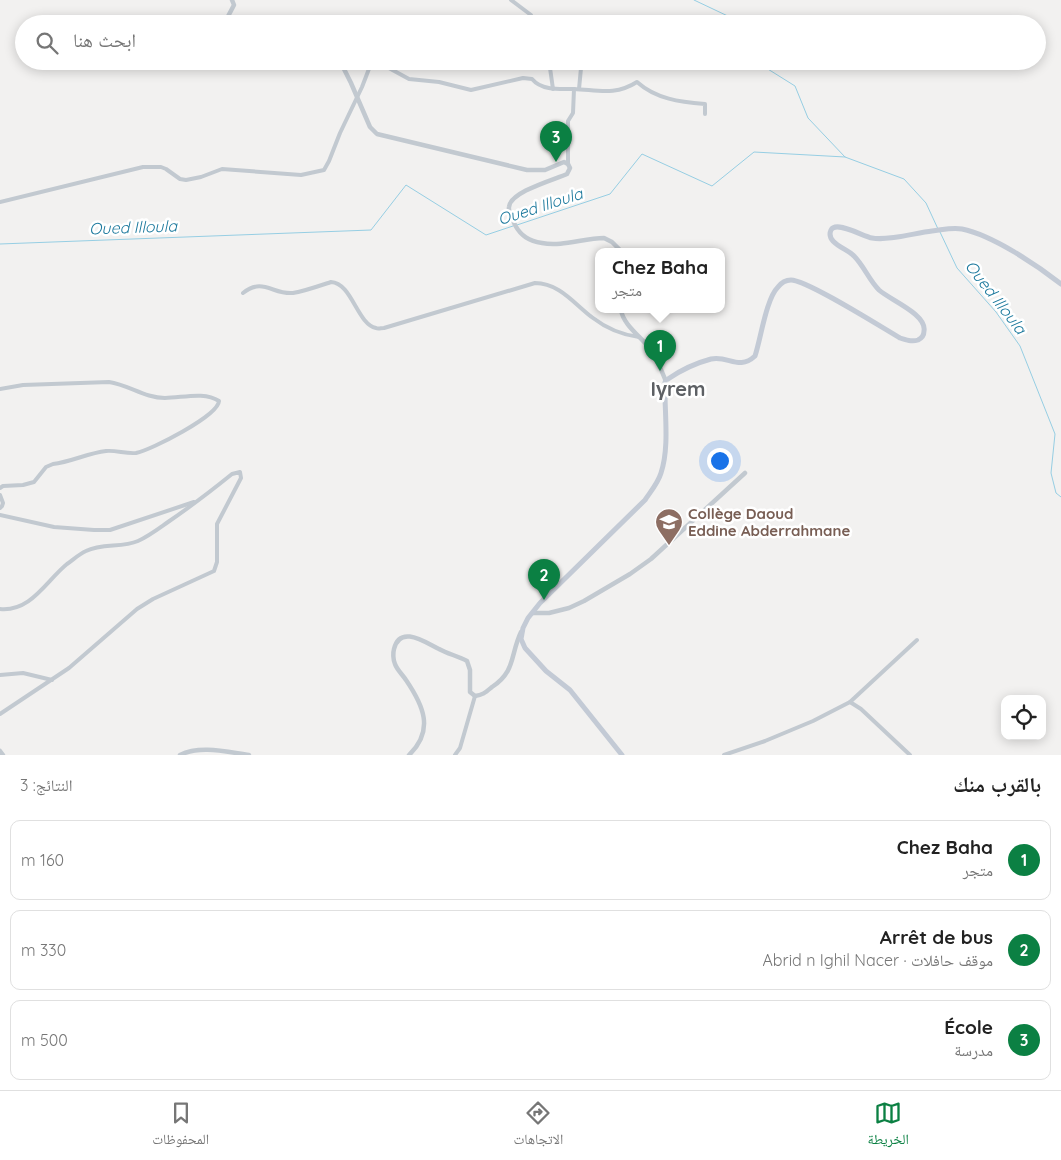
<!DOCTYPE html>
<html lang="ar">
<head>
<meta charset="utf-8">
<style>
	:root { --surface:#fff; --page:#f6f6f6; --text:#222; --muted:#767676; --line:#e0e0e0; --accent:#0b8043 }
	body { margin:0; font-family:Quicksand,"Noto Naskh Arabic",sans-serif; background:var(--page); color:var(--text); direction:rtl }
	.controls { position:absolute; right:15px; bottom:15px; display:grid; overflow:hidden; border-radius:10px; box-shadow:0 2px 12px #0003 }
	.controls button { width:45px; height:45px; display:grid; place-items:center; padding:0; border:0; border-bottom:1px solid var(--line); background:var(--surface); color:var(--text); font:25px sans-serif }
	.you { position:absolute; left:719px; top:460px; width:18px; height:18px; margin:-12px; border:4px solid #fff; border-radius:50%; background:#1a73e8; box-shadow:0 0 0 8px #1a73e833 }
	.badge { display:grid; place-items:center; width:32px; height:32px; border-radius:50%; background:var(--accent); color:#fff; font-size:16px; font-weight:700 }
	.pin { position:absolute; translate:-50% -41px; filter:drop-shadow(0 1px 2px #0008) }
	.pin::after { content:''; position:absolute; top:26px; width:18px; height:15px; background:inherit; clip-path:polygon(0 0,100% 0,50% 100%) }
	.popup { position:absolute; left:595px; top:248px; width:130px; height:65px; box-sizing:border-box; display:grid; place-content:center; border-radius:10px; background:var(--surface); filter:drop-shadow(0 1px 4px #0005); font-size:16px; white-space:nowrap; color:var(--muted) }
	.popup b { font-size:19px; color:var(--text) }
	.popup::after { content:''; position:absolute; left:50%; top:100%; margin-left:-10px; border:10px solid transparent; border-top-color:var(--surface) }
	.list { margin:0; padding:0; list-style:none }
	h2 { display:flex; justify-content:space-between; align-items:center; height:65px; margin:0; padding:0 20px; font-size:21px }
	h2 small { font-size:16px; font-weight:400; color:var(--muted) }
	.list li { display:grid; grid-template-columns:32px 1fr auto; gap:15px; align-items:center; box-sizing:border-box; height:80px; margin:0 10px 10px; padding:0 10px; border:1px solid var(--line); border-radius:10px }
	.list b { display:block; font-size:19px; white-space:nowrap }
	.list p { margin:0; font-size:16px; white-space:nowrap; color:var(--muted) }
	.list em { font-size:16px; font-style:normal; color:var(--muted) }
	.icon { flex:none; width:28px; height:28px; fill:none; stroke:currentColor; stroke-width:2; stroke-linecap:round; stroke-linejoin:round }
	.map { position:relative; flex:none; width:1061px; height:755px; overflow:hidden; direction:ltr }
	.search { position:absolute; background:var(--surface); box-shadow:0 2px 12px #0003; left:15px; right:15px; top:15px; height:55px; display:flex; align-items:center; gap:12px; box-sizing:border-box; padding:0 18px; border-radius:28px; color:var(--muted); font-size:19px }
	.sheet { height:335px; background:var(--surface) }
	nav { display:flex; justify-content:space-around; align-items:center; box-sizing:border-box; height:70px; border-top:1px solid var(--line); background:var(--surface); font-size:14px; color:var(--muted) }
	nav a { display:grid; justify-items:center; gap:2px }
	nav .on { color:var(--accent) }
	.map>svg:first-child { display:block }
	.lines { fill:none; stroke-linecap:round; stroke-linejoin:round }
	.stream { stroke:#96cee3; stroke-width:1 }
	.minor { stroke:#c2c9d0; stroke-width:4 }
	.tertiary { stroke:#c2c9d0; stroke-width:4.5 }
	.secondary { stroke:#c3cad5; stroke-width:5 }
	.labels { text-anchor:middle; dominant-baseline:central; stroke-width:5; stroke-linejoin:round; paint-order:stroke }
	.education-label { font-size:15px; font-weight:bold; fill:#785e54; stroke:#fff; text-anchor:start }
	.water-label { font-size:16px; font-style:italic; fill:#1c799d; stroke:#fff }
	.district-label { font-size:20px; font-weight:bold; fill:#5d6064; stroke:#fff }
</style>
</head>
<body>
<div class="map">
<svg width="1061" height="755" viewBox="0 0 1061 755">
	<rect width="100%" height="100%" fill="#f2f1f0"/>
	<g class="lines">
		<g class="stream">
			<path d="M694 0 732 18V24"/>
			<path d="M755 61 795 86 808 118 845 157 904 179 926 203 938 229"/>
			<path d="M517 225 610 194 642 154 712 186 754 152 845 157"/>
			<path d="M940 232 957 268 996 312 1020 346 1055 434 1051 473 1056 493 1061 497"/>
			<path d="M0 244 371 230 406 185 486 235 513 226"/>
		</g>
		<g class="minor">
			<path d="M511 0 531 15 532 24"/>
			<path d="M376 61 409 79 439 82 471 90 523 78 532 79C542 91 560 89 574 89L573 113 568 121V164"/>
			<path d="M549 61 553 89"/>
			<path d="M578 61 581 68 579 89"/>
			<path d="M574 89C598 90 615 96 637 82 656 99 680 102 705 104V114"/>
			<path d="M0 202 143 167H161L166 169 180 179 186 180 201 177 222 169 301 175 324 170 329 161 340 133 362 87 372 61"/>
			<path d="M243 293C263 277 273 295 293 293 305 291 319 286 331 282 352 283 357 324 376 328 378 329 381 328 384 328L535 283C560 283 575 305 593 318 606 328 623 335 639 337"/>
			<path d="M0 389 23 385 109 382C129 385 145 398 165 398 182 398 204 391 219 401 218 416 151 450 136 453 126 454 116 450 106 451 88 453 71 462 53 464L46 467 34 482 23 485 3 486 0 488"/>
			<path d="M0 495 3 503 2 506 0 508"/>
			<path d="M0 515 54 527 94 530H110L194 502"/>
			<path d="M0 609C31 612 46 581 67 564 73 560 79 554 86 551 102 543 122 548 138 541 149 536 158 529 168 522 190 507 211 491 232 474L240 472 241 478 217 524V562L214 571 153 599 137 609 69 668 0 714"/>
			<path d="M0 675 23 673 52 680"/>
			<path d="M850 702 861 709 910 755"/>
			<path d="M455 755 460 748 475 696"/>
			<path d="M724 755 765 741 813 721 850 702 917 640"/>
		</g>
		<g class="tertiary">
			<path d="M224 24 234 5 232 0"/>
			<path d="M340 61 351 83 370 127 377 134 527 170H545L564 162 568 164 570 168 567 174C553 180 510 192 509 207 508 213 513 219 515 225 521 236 529 241 542 243 562 247 584 238 604 238L612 242 622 252"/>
			<path d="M621 310C623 323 637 334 646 344 654 355 660 366 665 379"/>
			<path d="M533 613H549L569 608 584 601 630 574 651 559 745 473"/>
			<path d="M0 751 3 755"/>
			<path d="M180 755C200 745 227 752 249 755"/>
			<path d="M409 755C435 730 423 705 406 680 403 675 397 670 395 664 393 660 393 653 394 649 400 624 426 643 439 649 448 654 458 656 467 661L470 670V692L475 696C483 695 486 692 492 687 516 671 510 655 521 632"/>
		</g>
		<g class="secondary">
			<path d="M668 379C681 370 696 363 711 359 728 355 739 371 755 356 761 338 766 299 778 287 781 283 786 280 791 280 807 280 881 327 900 338 906 340 912 342 918 340 922 338 924 335 924 331 927 314 890 300 879 290 869 280 864 266 854 256 848 249 825 243 831 230 836 220 864 237 872 238 888 241 915 233 932 231 942 230 952 227 962 229 992 235 1037 265 1061 284"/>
			<path d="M622 755 570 690 546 671 525 648 521 639 523 628 528 618 540 603 645 500C651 491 658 483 661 473 670 446 664 410 665 382"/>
		</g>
	</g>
	<defs>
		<g id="school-pin" transform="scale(1.4375)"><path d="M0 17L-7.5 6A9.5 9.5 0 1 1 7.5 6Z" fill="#8d6e63" stroke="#fff"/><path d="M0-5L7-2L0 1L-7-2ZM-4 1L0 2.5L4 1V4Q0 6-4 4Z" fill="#fff"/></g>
	</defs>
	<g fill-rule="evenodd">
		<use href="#school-pin" x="669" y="522"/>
	</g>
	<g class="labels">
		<g class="education-label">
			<text x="688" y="513">Collège Daoud<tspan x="688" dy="17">Eddine Abderrahmane</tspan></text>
		</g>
		<g class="water-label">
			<text transform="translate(540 206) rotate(-18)">Oued Illoula</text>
			<text transform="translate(133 227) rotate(-2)">Oued Illoula</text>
			<text transform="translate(996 297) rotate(52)">Oued Illoula</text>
		</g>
		<g class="district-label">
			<text x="678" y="388">Iγrem</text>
		</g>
	</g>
</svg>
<div class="controls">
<button><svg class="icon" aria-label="locate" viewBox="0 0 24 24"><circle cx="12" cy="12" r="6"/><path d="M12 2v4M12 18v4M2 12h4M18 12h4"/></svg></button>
</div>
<div class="you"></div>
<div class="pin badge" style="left:660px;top:371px">1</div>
<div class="popup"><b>Chez Baha</b>متجر</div>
<div class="pin badge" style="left:544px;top:600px">2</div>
<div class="pin badge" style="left:556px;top:162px">3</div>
<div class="search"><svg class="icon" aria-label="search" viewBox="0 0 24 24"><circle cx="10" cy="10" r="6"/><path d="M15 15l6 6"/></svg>ابحث هنا</div>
</div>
<section class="sheet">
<h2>بالقرب منك<small>النتائج: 3</small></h2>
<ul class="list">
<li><span class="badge">1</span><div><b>Chez Baha</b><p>متجر</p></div><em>160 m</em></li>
<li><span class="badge">2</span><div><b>Arrêt de bus</b><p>موقف حافلات · Abrid n Ighil Nacer</p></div><em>330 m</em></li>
<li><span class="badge">3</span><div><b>École</b><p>مدرسة</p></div><em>500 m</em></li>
</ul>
</section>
<nav>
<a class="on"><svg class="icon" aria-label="map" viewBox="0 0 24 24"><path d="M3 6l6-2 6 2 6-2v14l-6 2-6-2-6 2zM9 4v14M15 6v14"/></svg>الخريطة</a>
<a><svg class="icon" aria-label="directions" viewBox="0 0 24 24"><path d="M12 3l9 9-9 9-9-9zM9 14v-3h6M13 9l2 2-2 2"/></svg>الاتجاهات</a>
<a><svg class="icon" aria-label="saved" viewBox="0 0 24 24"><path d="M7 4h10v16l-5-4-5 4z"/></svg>المحفوظات</a>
</nav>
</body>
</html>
